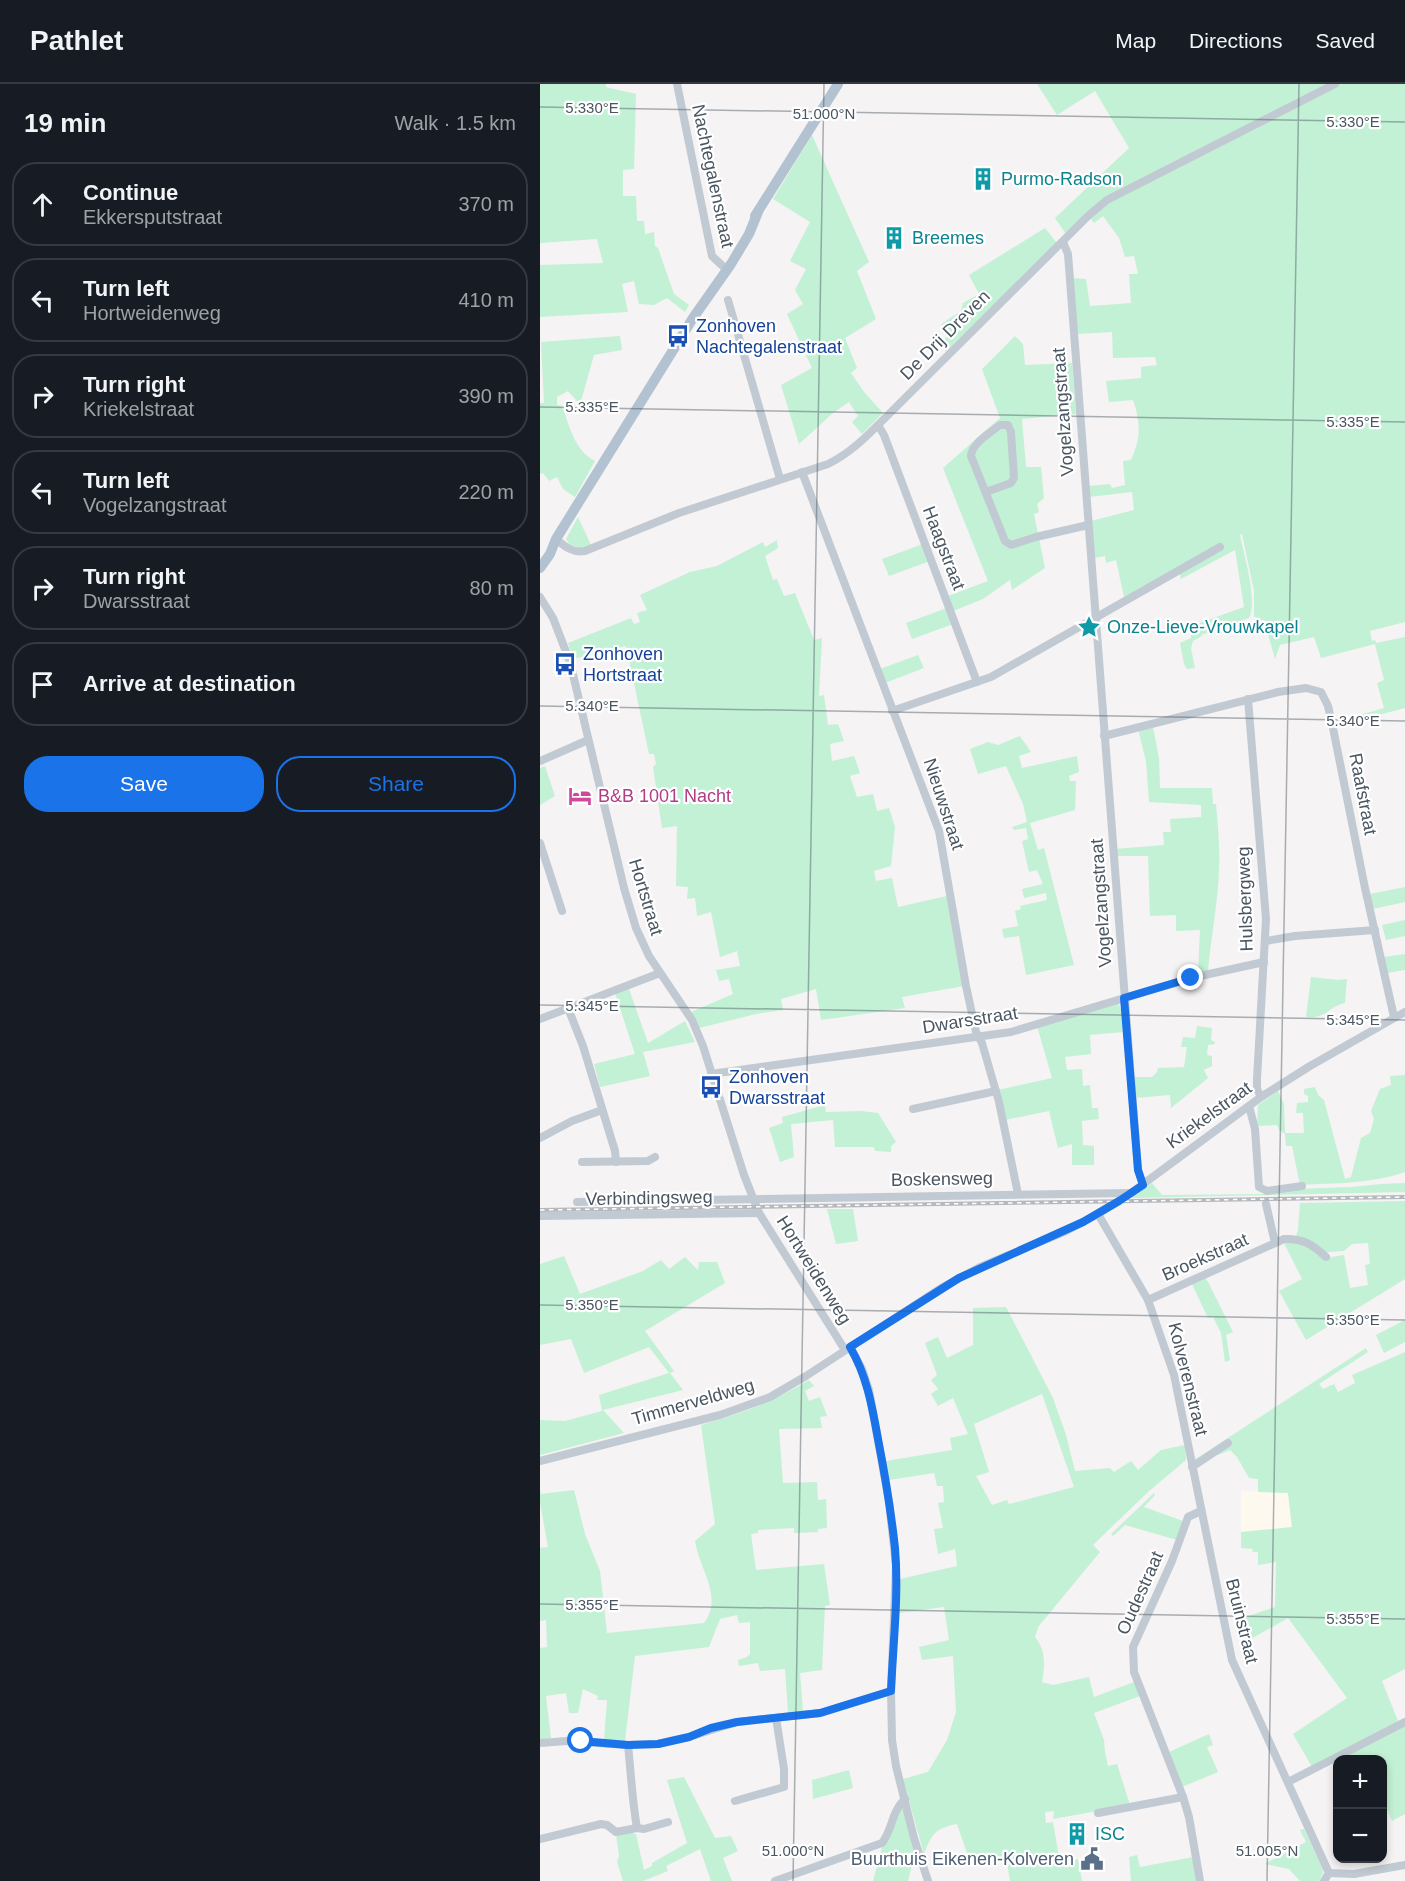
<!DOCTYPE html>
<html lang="en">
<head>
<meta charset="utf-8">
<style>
	:root { --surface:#171b24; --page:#20242c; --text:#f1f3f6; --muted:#9ea1a6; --line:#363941; --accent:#1a73e8 }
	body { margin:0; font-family:Arial,sans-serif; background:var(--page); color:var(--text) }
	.controls { position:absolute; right:18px; bottom:18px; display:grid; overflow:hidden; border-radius:12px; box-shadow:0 3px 9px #0003 }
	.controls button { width:54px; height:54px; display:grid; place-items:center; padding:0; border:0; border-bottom:2px solid var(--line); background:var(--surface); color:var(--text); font:30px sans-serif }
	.stop { position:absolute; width:18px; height:18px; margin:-14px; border:4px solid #1a73e8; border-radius:50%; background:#fff }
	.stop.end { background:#1a73e8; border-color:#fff; box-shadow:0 2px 6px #0008 }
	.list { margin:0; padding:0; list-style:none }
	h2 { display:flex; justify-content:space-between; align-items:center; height:78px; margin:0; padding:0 24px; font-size:26px }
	h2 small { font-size:20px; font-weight:400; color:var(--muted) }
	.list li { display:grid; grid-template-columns:39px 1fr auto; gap:18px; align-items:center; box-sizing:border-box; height:84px; margin:0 12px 12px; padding:0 12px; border:2px solid var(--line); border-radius:24px }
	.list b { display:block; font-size:22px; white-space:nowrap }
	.list p { margin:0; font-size:20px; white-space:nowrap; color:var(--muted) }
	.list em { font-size:20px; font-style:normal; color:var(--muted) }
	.actions { display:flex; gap:12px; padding:18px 24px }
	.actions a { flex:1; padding:14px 0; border:2px solid var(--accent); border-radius:24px; text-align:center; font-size:21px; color:var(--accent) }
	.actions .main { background:var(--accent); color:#fff }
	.icon { flex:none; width:33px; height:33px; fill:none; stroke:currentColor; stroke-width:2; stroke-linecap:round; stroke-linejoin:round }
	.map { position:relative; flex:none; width:865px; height:1797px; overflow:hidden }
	header { display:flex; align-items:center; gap:36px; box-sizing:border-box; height:84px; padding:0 30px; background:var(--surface); border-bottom:2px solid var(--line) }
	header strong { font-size:28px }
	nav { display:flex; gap:33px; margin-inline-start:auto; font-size:21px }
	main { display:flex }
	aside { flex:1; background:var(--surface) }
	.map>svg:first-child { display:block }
	.commercial { fill:#fdf9ef }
	.green { fill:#c3f1d5; fill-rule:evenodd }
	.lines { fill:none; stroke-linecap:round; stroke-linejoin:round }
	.minor { stroke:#c1cad2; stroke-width:8 }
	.major { stroke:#b3c2d1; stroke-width:10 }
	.rail-casing { stroke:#b5b8bd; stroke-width:4 }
	.rail { stroke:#fff; stroke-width:1.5; stroke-dasharray:4.5; stroke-linecap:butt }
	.route { stroke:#1a73e8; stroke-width:8 }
	.ticks { fill:none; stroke:#4a5661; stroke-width:1.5; stroke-opacity:0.45 }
	.labels { text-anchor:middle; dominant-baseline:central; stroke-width:4.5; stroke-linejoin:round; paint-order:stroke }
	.street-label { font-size:18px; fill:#4a5661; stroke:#fff }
	.culture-label { font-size:18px; fill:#0d838f; stroke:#fff; text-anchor:start }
	.transit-label { font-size:18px; fill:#164399; stroke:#fff; text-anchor:start }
	.hotel-label { font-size:18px; fill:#b23c85; stroke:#fff; text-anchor:start }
	.service-label { font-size:18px; fill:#4e5e75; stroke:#fff; text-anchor:end }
	.ticks-label { font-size:15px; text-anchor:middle; fill:#4a5661; stroke:#fff; stroke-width:4.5; stroke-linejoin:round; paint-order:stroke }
</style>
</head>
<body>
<header>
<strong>Pathlet</strong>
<nav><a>Map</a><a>Directions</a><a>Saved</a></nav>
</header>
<main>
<aside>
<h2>19 min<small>Walk · 1.5 km</small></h2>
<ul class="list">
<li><svg class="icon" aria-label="ahead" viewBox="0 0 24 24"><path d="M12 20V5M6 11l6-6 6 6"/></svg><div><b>Continue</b><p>Ekkersputstraat</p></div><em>370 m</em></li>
<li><svg class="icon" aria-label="left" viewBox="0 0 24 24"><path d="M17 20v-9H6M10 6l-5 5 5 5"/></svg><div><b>Turn left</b><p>Hortweidenweg</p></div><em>410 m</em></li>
<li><svg class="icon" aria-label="right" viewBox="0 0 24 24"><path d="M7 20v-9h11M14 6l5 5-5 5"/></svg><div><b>Turn right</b><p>Kriekelstraat</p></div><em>390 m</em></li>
<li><svg class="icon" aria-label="left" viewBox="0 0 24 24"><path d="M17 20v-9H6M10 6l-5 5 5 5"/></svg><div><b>Turn left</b><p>Vogelzangstraat</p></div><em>220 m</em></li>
<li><svg class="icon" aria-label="right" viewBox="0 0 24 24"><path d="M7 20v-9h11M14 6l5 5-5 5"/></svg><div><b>Turn right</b><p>Dwarsstraat</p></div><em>80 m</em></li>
<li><svg class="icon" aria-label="arrive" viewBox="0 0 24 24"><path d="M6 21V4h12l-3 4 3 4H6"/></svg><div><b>Arrive at destination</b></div></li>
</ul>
<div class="actions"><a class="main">Save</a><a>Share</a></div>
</aside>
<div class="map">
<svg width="865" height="1797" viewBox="0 0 865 1797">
	<rect width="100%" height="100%" fill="#f5f3f3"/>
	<path class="commercial" d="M701 1407 748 1408 752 1443 701 1448Z"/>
	<g class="green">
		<path d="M0 0H66V3L96 10 94 85 83 86V112H96L97 137H104L105 150 114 148 115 162 118 164 134 210 149 221 145 228 127 214 114 221 99 220 94 197 82 200 88 228 0 233V181L63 179 57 155 0 159Z"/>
		<path d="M497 0H865V538L830 547 832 557 835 556 836 559 865 553V624L800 641 806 635 844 624 837 599 844 596 835 560 781 574 774 553 740 561 735 575 724 536H718L714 532V507L702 450 700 451C704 471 718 517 709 534L661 551 662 552 653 557 651 564 655 584 647 585 644 580 640 559 651 554V542L704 523 695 466 641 495 639 489 677 461 584 513 576 476 566 479 565 472 554 474 551 437 594 426 592 408 549 413 548 402 570 400 572 404 585 401 583 377 591 376C601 354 601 339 593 316L569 318 566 297 601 294V283L617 281 615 273 573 274 572 248 537 250 533 194 546 195 550 222 591 219 589 190H598L594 172 585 173 579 154 563 132 554 139 548 131 526 150 515 134 589 64 555 7 517 31Z"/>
		<path d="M272 51 329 178 317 187 336 235 305 254 317 284 311 289 324 308 343 329 322 350 312 338 318 332 309 318 293 329 259 360 241 301 272 284 247 230 263 220 255 206 266 185 250 177 270 138 233 115Z"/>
		<path d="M505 144 517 159 406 267 399 260 409 251 401 240 421 227 423 219 439 210 429 191Z"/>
		<path d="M80 252 82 266 54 271 41 317H37L28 307 17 313V321L22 322C30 343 34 366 55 377L35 413 23 405 17 393 9 397 3 389 0 390V319H4L1 258Z"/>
		<path d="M475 252 483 260 485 281 532 279 536 330 482 335 486 383H501L504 414 497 420 499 428 494 430 505 484 472 506 470 496 443 515 413 527 408 512 448 497 403 384 460 334 442 285Z"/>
		<path d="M38 433 51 461 43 464 30 461 26 455Z"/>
		<path d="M237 456 238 464 225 472 233 496 237 495 244 512 255 509 274 556 282 554 279 612 284 611 288 641 298 640 304 657 290 660 292 677 314 672 320 689 310 692 317 713 333 710 337 727 349 724 355 743 351 782 334 787 336 797 352 794 358 823 407 812 424 902 362 913 365 924 281 936 276 905 241 915 243 926 216 930 159 944 151 928 193 910 189 895 179 897 176 886 200 882 197 867 180 873 171 828 157 832 155 814 147 815 148 803 136 802 137 742 122 744 113 683 116 680 114 670H109L86 562 33 575 28 559 91 534 94 540 100 538 97 529 107 526 100 511 150 488 177 482 223 458 225 463Z"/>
		<path d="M383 460 390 477 349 492 342 475Z"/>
		<path d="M407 524 413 540 372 555 366 539Z"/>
		<path d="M378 571 384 584 345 599 340 585Z"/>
		<path d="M613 643 619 674 620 704H672L673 720H676C678 742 680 764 679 785 678 819 671 853 668 887L658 889 660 846 636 847V831L610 832 608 772H576L575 765 624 761 623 748H631L630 735 661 733V721L609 718 606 677 598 645Z"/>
		<path d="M480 652 491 668 479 672 482 684 537 672 539 688 529 692 530 697H536L535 726 490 739 498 766 504 764 534 881 486 891 479 852 464 854 462 845 478 842 475 827 481 825 480 822 507 816 506 809 484 814 482 805 503 800 497 786 489 788 482 757 488 755 486 744 474 746 472 743 487 738 483 720 466 682 438 690 430 665 448 658 458 661Z"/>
		<path d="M5 682 15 712 0 721V684Z"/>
		<path d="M865 803V818L833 825 830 810Z"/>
		<path d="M865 836V852L846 856 842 841Z"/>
		<path d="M865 870V886L847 889 844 873Z"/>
		<path d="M771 893 798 896 807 895 805 919C787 923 787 935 766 933Z"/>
		<path d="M89 905 108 959 145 937 155 958 103 968 110 992 60 1003 54 980 95 970 75 909Z"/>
		<path d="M578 919 581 925 583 948 550 951 551 970 525 973 527 986 542 985 543 1002 550 1001 552 1024H558L559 1035 542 1037 543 1061 554 1062V1081H532V1060L518 1064 509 1027 465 1036 458 1006 512 994 497 942Z"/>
		<path d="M657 942 672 944 671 956 675 958V960L668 961 667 971 672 972V982L664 986 668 994 631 1024 630 1011 595 1014 593 993H612L617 988 618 984 644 983 647 963H641L643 953 655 954Z"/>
		<path d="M865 991V1088C831 1100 796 1099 760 1101L752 1062H746L745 1050 739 1046 737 1041 717 1042 718 1021 738 1007 744 1020 745 1049H764L763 1029H756L757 1019 768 1018V1012L764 1010V1005L775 1003 778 1011 784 1016 805 1095 811 1093 821 1054 830 1049 834 1035 831 1027 840 1005 851 1001 850 992Z"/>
		<path d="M285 1021 286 1028 321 1027 338 1029 356 1058 351 1062V1068L335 1067 334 1063H295L293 1036 251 1040 254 1073 240 1078 229 1044 243 1039 242 1033Z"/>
		<path d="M612 1099 622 1111 725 1110 757 1105 811 1103 841 1100 865 1099V1108L591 1114Z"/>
		<path d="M865 1117V1195L766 1256 739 1207 762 1195 743 1157 756 1152 758 1146 760 1119ZM828 1159 830 1180 825 1181 828 1201 810 1204 804 1171 791 1173 786 1178 778 1169 804 1167 812 1160Z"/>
		<path d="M287 1125H313L318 1157 296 1160Z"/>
		<path d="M24 1172 40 1210 103 1187 121 1176 129 1185 145 1173 158 1186 159 1178H177L185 1199 105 1247 134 1287 130 1289 143 1306 63 1326 84 1349 0 1371V1336L25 1337 62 1327 59 1311 129 1289 109 1263 44 1289 31 1255 0 1261V1180Z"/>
		<path d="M666 1194 693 1248 686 1251 690 1276 685 1278 681 1249 673 1233 668 1234 652 1200Z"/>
		<path d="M466 1223 513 1314 526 1351 535 1387 570 1384 574 1388 591 1377 598 1386 621 1366 645 1361 646 1376 608 1408 553 1461 560 1468 498 1543 495 1553C506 1566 505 1582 502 1598L513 1601 549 1593 554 1613 594 1598 600 1612 554 1629 564 1656 565 1668 568 1682 577 1680 590 1721 513 1735 514 1727 505 1728 506 1739 513 1738 520 1779 538 1775 542 1797H470L466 1772 431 1781 417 1740C396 1744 392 1749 384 1770L363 1695 388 1688 407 1656 416 1628 413 1572 382 1576 379 1563 409 1556 404 1523 359 1529 360 1495 417 1482 415 1465 398 1470 394 1445 403 1444 398 1419 404 1418 403 1402H397L394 1389 349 1396 346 1377 412 1366 410 1354 428 1350 413 1314 398 1322 391 1310 398 1305 391 1296 397 1291 385 1259 398 1253 407 1274 433 1261V1224ZM502 1310 534 1403 469 1420 467 1416 452 1421 436 1392 449 1388 434 1340Z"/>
		<path d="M865 1236V1258L844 1269 836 1251Z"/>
		<path d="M826 1264 828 1268 779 1300 783 1305 794 1300 798 1308 815 1299 812 1291 865 1268V1585L842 1597 858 1637 865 1634V1730L852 1737 843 1716 842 1676 798 1675 772 1683 753 1650 807 1614 748 1534 709 1556 703 1534 735 1523 736 1478 718 1481V1468H712L713 1465 701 1464V1448L752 1443 748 1409 718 1408V1395L709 1394 697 1373 690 1366 678 1371 674 1366 656 1378 654 1376Z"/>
		<path d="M269 1296 274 1302 265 1307 269 1317 280 1313 287 1332 280 1333 282 1344 239 1345 243 1399 277 1398 278 1416 286 1415 287 1444 278 1445V1448L254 1449V1444L218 1446V1449L211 1450 216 1486 284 1480 290 1521 285 1522 282 1586 260 1589 263 1628 248 1629 245 1585 220 1587 218 1579 199 1582 198 1576 207 1573 210 1570V1538L199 1539 197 1531 180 1535 169 1563 95 1572 85 1657 64 1656 67 1616H57L58 1612 43 1605 38 1629H29L26 1609 6 1612 11 1654 0 1656V1564L7 1563 6 1536 0 1537V1464L8 1463 0 1419V1406L1 1410 34 1406 45 1450 60 1487 67 1549 164 1539C184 1513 159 1485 155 1457L175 1440 161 1341C200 1330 235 1317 269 1296Z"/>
		<path d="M614 1409 615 1411 604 1423 643 1437 637 1456 585 1441 573 1452 571 1450Z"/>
		<path d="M669 1650 673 1661 667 1663 678 1688 642 1703 629 1668Z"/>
		<path d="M309 1686 313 1704 273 1715 272 1696Z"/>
		<path d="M144 1693 175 1754 191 1752 198 1767 183 1774 192 1797H171L160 1765 126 1782 128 1787 103 1797H83L77 1778 79 1772 76 1750 92 1747 94 1750H96L104 1786 112 1782V1779L147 1759 127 1696Z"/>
		<path d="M363 1724 375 1768 368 1797H333L342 1763 357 1727Z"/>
		<path d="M764 1745 782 1783 783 1789 779 1797H760L749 1785 725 1780 766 1758 760 1746Z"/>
		<path d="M597 1771 600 1783 653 1773 657 1797H591L589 1773Z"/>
	</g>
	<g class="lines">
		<g class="minor">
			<path d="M137 0 172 172 187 186"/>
			<path d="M523 158 528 170 598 1086 603 1101"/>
			<path d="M188 216 240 395"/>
			<path d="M338 341 344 351 437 598"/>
			<path d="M262 388 399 747 426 902 436 948 442 959 459 1018 478 1110"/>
			<path d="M446 408 471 399 474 394 471 348 468 341H460C450 349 432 359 431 372L465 457 471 461 496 453 548 441"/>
			<path d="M16 455C25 463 33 469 45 467L139 429 288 380C308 370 322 357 338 341L549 131 567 116 795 0"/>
			<path d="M0 513 13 534 30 578 84 804 96 844 109 872 152 936 163 962 204 1091 219 1129 305 1266"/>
			<path d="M708 615 726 835 717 995V1005L721 1013"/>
			<path d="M352 627 451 593 680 463"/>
			<path d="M564 652 738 608 766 604 781 608 788 622 793 644 825 804 854 933"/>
			<path d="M0 677 48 656"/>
			<path d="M0 759 22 827"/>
			<path d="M726 857 755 852 835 846"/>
			<path d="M28 924 43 962 75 1067 76 1078"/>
			<path d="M0 935 120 889"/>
			<path d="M171 990 471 948 651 894 724 878"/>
			<path d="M709 1022 715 1045 719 1103 727 1107 762 1102"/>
			<path d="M373 1025 456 1007"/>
			<path d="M0 1054 32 1037 62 1026"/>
			<path d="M42 1078 108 1077 115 1073"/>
			<path d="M37 1118 591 1109"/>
			<path d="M726 1120 735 1159"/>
			<path d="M558 1130 608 1216 634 1291 692 1576 789 1789"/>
			<path d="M0 1132 219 1129"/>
			<path d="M608 1216 744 1155C763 1154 773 1161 786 1173"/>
			<path d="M310 1263 322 1285 329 1306 349 1418 356 1482 351 1607 352 1656 356 1682 374 1754 388 1797"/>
			<path d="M0 1377 180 1331 230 1313 266 1292 401 1204 440 1183 526 1147 558 1130 591 1109 721 1013 770 982 865 928"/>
			<path d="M652 1383 688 1359"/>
			<path d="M0 1659 27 1657 88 1661 118 1660 149 1653 197 1638 281 1629 351 1607"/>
			<path d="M748 1698 865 1638"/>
			<path d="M195 1717 244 1703V1685L236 1634"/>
			<path d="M558 1729 643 1713"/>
			<path d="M97 1744 104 1745 128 1738"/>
			<path d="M0 1755 61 1740 67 1741 76 1748 97 1744C92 1716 91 1689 88 1661"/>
			<path d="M789 1789 814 1790 865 1781"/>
			<path d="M235 1797 342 1759C353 1745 351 1728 365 1715"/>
			<path d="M660 1797 649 1733 643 1713 594 1588 593 1563 632 1477 648 1433 661 1427"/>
			<path d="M784 1797 789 1789"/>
		</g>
		<g class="major">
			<path d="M215 132 298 0"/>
			<path d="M0 484 10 470 16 455 153 234 191 180 209 150 218 128"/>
		</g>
		<g class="rail-casing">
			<path id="rail" d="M0 1126 865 1113"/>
		</g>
		<use href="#rail" class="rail"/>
	</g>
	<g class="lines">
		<path class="route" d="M41 1657 88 1661 118 1660 149 1653 171 1644 197 1638 280 1629 351 1607C353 1560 359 1511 355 1464 351 1427 345 1391 338 1355 332 1322 327 1292 310 1263L419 1194 543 1138 579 1117 603 1101 598 1086 584 914 651 894"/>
	</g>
	<path class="ticks" d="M0 23 865 38M0 323 865 338M0 622 865 637M0 921 865 936M0 1221 865 1236M0 1520 865 1535M253 1797 284 0M727 1797 759 0"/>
	<defs>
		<g id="building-bare" transform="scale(1.8)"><path d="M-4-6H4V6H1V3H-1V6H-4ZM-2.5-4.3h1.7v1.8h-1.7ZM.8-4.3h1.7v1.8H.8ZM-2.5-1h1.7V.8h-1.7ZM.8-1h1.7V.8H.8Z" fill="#0f9aa8" stroke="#fff" stroke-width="2.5" paint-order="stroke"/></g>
		<g id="bus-bare" transform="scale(1.8)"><path d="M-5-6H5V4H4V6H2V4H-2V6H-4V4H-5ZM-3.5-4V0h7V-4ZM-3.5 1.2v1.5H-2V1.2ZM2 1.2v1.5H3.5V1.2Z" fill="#1a4fb4" stroke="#fff" stroke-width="2.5" paint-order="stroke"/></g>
		<g id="sight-bare" transform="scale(1.8)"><path d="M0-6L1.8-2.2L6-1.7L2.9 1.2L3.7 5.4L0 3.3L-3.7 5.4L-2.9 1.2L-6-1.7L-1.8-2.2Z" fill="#0f9aa8" stroke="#fff" stroke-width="2.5" paint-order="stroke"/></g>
		<g id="hotel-bare" transform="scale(1.8)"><path d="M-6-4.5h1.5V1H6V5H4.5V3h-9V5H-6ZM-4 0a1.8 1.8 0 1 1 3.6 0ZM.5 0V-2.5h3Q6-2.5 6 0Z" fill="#d1479c" stroke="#fff" stroke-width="2.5" paint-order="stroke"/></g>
		<g id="civic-bare" transform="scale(1.8)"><path d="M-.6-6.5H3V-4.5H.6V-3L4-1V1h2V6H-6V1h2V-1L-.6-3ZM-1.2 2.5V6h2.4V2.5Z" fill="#5c6f8a" stroke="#fff" stroke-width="2.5" paint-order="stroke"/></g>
	</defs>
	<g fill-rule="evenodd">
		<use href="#building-bare" x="443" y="95"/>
		<use href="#building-bare" x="354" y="154"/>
		<use href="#bus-bare" x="138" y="252"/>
		<use href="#sight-bare" x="549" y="543"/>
		<use href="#bus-bare" x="25" y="580"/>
		<use href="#hotel-bare" x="40" y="712"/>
		<use href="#bus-bare" x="171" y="1003"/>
		<use href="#building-bare" x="537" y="1750"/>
		<use href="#civic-bare" x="552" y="1775"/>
	</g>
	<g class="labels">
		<g class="street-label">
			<text transform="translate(173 92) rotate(78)">Nachtegalenstraat</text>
			<text transform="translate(405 251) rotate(-45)">De Drij Dreven</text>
			<text transform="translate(523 328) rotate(-94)">Vogelzangstraat</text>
			<text transform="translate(404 464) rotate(69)">Haagstraat</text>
			<text transform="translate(823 710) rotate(79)">Raafstraat</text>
			<text transform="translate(404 720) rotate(72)">Nieuwstraat</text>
			<text transform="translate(106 813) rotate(73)">Hortstraat</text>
			<text transform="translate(705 815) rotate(-92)">Hulsbergweg</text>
			<text transform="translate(561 819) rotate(-94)">Vogelzangstraat</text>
			<text transform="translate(430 936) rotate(-9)">Dwarsstraat</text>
			<text transform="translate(669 1031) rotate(-36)">Kriekelstraat</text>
			<text transform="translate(402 1095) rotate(-1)">Boskensweg</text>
			<text transform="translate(109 1114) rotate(-1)">Verbindingsweg</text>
			<text transform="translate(665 1173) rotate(-24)">Broekstraat</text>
			<text transform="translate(274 1186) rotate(58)">Hortweidenweg</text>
			<text transform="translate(648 1295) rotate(76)">Kolverenstraat</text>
			<text transform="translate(153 1318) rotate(-16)">Timmerveldweg</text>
			<text transform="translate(600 1509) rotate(-66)">Oudestraat</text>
			<text transform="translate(702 1537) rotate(76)">Bruinstraat</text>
		</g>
		<g class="culture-label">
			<text x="461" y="95">Purmo-Radson</text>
			<text x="372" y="154">Breemes</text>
			<text x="567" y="543">Onze-Lieve-Vrouwkapel</text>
			<text x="555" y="1750">ISC</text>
		</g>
		<g class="transit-label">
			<text x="156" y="242">Zonhoven<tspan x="156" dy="21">Nachtegalenstraat</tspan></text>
			<text x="43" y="570">Zonhoven<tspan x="43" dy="21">Hortstraat</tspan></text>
			<text x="189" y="993">Zonhoven<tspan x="189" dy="21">Dwarsstraat</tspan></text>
		</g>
		<g class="hotel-label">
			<text x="58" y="712">B&amp;B 1001 Nacht</text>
		</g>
		<g class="service-label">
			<text x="534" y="1775">Buurthuis Eikenen-Kolveren</text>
		</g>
	</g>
	<g class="ticks-label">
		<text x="52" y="29">5.330°E</text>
		<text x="284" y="35">51.000°N</text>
		<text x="813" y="43">5.330°E</text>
		<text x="52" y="328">5.335°E</text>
		<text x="813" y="343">5.335°E</text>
		<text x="52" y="627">5.340°E</text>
		<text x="813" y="642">5.340°E</text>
		<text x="52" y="927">5.345°E</text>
		<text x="813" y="941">5.345°E</text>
		<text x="52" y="1226">5.350°E</text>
		<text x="813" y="1241">5.350°E</text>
		<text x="52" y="1526">5.355°E</text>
		<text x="813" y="1540">5.355°E</text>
		<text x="253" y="1772">51.000°N</text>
		<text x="727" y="1772">51.005°N</text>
	</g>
</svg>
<div class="controls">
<button>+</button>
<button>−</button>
</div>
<div class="stop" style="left:41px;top:1657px"></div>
<div class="stop end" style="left:651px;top:894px"></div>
</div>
</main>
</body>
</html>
